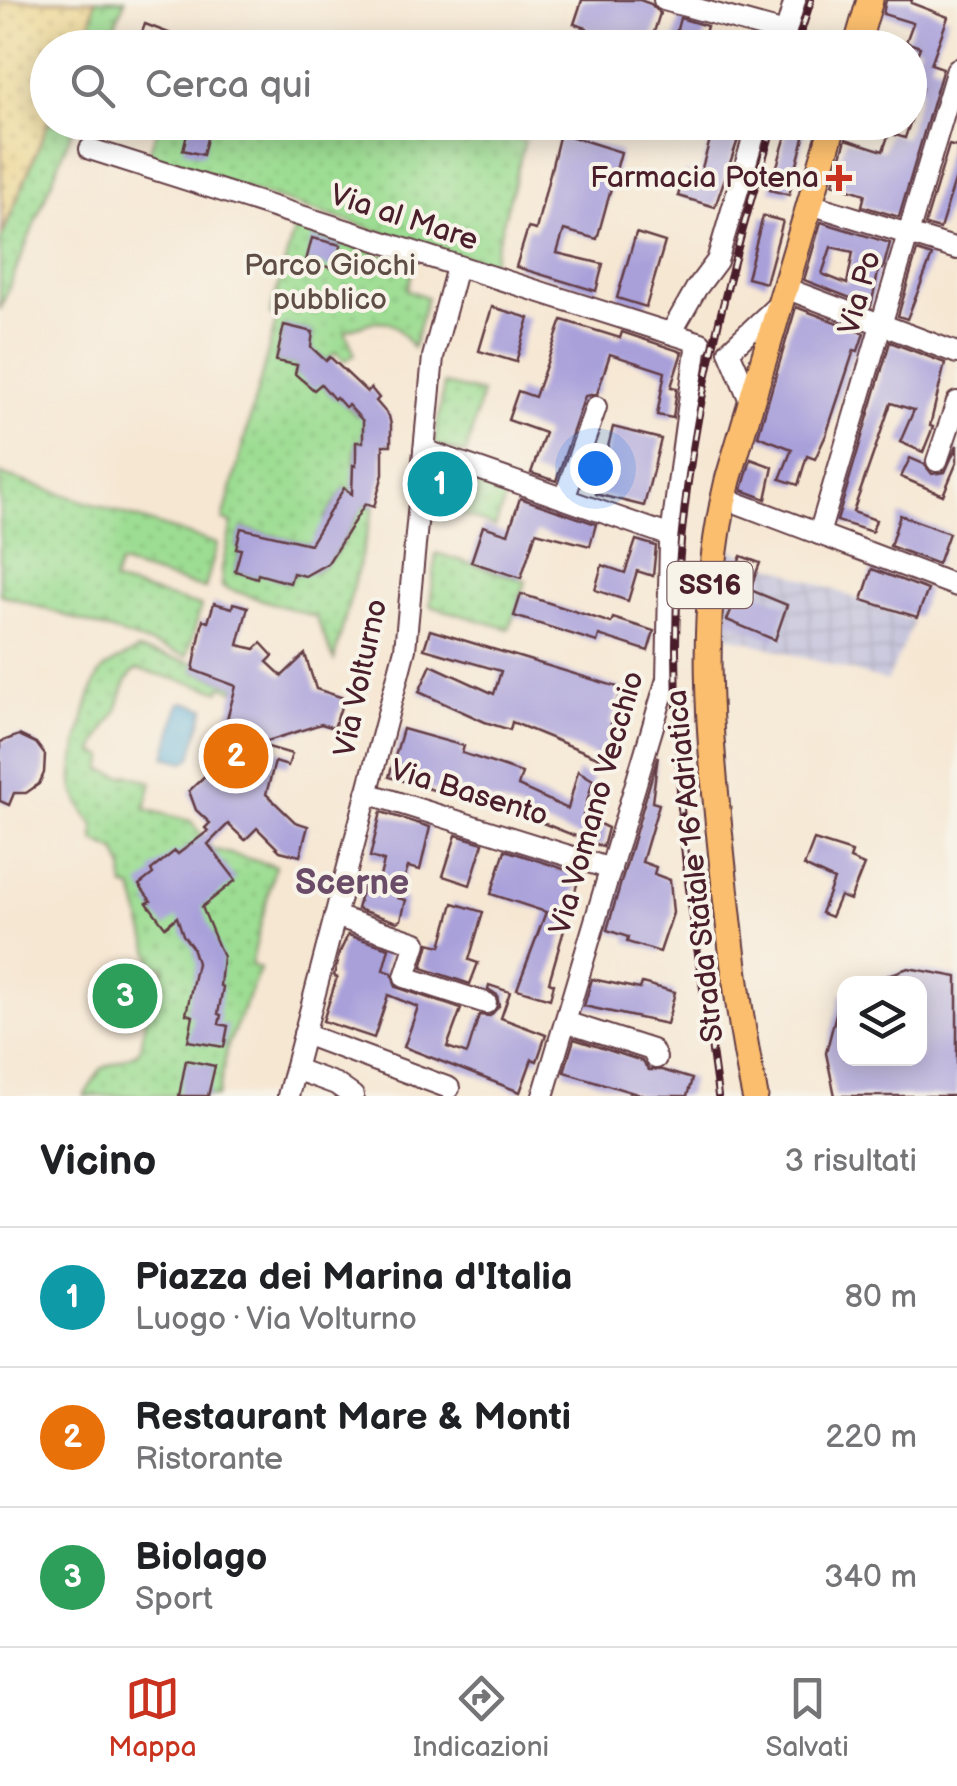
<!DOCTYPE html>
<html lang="it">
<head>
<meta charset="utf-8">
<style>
	:root { --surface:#fff; --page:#f6f6f6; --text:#202124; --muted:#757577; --line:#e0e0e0; --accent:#c8321e }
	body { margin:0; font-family:"Balsamiq Sans",sans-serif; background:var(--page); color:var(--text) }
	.controls { position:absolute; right:30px; bottom:30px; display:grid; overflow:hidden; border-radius:20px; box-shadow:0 5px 25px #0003 }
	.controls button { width:90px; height:90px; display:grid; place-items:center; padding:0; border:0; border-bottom:2px solid var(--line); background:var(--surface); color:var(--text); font:50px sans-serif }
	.you { position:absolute; left:595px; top:468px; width:35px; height:35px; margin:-25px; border:8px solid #fff; border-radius:50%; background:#1a73e8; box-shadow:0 0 0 15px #1a73e833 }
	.badge { display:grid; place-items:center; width:65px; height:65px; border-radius:50%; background:var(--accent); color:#fff; font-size:32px; font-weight:700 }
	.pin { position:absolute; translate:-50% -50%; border:5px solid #fff; box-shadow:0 2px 10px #0006 }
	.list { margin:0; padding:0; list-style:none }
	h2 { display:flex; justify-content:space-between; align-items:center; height:130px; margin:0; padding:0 40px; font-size:42px }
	h2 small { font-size:32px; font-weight:400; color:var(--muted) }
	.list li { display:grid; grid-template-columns:65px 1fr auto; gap:30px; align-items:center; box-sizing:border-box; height:140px; padding:0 40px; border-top:2px solid var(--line) }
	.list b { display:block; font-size:38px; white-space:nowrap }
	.list p { margin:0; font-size:32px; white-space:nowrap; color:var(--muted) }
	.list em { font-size:32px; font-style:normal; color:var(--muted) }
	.icon { flex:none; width:55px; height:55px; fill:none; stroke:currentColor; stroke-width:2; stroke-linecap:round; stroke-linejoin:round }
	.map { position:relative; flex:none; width:957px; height:1096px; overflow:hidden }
	.search { position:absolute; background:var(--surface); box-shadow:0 5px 25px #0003; left:30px; right:30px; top:30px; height:110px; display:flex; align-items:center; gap:25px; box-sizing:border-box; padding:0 35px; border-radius:55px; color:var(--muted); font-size:38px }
	.sheet { height:550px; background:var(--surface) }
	nav { display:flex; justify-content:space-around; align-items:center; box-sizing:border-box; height:140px; border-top:2px solid var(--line); background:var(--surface); font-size:28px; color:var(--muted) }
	nav a { display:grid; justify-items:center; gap:5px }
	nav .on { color:var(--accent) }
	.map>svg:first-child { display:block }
	.industrial { fill:url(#industrial-grid) }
	.green { fill:url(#green-dots); stroke:#747e5f; stroke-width:2.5 }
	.sand { fill:url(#sand-dots); stroke:#9c7c64; stroke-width:2.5 }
	.water { fill:#5caed7; stroke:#536681; stroke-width:2.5 }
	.building { fill:#a9a0da; fill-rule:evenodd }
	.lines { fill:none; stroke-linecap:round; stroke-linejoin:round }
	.minor-casing { stroke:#643d44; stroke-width:24 }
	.major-casing { stroke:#643d44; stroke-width:29 }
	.minor { stroke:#fff; stroke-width:20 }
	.major { stroke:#fabe6e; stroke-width:25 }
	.rail-casing { stroke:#4a1f2b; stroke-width:8 }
	.rail { stroke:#f7f3e8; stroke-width:4; stroke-dasharray:11; stroke-linecap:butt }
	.poi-dot { fill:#c8321e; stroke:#f7f3e8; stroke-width:4 }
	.labels { text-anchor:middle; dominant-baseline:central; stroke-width:8; stroke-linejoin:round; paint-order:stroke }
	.shield { fill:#f7f3e8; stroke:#7e5f64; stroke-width:2.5 }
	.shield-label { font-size:28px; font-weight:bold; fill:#4a1f2b }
	.poi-label { font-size:30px; fill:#4a1f2b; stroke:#f7f3e8; text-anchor:end }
	.street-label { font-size:30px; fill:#4a1f2b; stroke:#f7f3e8 }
	.park-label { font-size:30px; fill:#5f4e45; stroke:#f7f3e8 }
	.quarter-label { font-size:35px; font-weight:bold; fill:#6b4c68; stroke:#f7f3e8 }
</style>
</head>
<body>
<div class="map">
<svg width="957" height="1096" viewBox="0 0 957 1096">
	<defs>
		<pattern id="industrial-grid" width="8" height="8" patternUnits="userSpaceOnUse" patternTransform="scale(2.5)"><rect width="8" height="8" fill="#c2c1dc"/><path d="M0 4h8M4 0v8" fill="none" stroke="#a8a5bd"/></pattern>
		<pattern id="green-dots" width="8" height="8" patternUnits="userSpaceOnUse" patternTransform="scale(2.5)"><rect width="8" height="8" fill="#9ddd93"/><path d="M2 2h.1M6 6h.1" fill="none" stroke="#89bd7f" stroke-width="1.8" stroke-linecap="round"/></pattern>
		<pattern id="sand-dots" width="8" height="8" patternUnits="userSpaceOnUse" patternTransform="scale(2.5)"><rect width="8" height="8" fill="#eeda9e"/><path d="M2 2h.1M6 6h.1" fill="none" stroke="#cebb88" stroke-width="1.8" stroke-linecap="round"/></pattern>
	</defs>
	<rect width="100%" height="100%" fill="#f7f3e8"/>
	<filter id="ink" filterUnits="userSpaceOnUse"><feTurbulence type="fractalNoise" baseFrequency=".01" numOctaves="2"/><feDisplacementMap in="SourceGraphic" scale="20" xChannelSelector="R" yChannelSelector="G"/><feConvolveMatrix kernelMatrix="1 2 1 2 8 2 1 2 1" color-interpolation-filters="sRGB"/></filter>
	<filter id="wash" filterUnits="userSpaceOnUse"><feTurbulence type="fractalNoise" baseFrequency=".0048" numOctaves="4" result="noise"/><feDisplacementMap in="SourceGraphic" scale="40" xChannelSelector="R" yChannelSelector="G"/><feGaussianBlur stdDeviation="2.25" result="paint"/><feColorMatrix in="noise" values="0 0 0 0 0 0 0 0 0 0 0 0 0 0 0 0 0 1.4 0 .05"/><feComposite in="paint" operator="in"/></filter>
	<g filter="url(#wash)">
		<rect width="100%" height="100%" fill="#f6e7d3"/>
		<path class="industrial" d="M726 548 914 621 887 681 714 632Z"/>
		<g class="green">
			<path d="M95 0H125L106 47 80 48 91 22Z"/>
			<path d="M160 122H470L525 141 492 263 442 251 147 158Z"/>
			<path d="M48 123H75L0 310V242Z"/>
			<path d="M295 226 414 265 407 290 427 297 413 348C388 313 383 318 345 331L355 355 344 361 336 352 326 361 311 348 312 332 284 326 276 361 297 365 295 374 321 384 334 398 336 397 358 416 372 404 384 425H363V442H356L352 494 344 489 324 519 326 521 312 545 242 528 236 547 241 549 235 571 257 578 261 562 271 577 290 583 293 573C330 583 349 528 365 504L374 507 334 660 316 617 222 587V569L232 523 223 520 277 317 270 315Z"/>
			<path d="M444 384 482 393 466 454 434 445Z"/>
			<path d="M460 467 510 486 495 527 449 510Z"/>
			<path d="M0 474 217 544 205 589 120 564 113 582 201 606 187 656 0 594Z"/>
			<path d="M436 553 526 581 509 629 430 606Z"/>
			<path d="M138 650 195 663 193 670 236 686 235 691 221 686 220 691 138 669C119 681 125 697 115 714 106 727 100 736 94 752L105 757 102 770 126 777 127 774 152 782 145 809 191 821 212 849 275 866 251 965 260 969 228 1045 218 1096H84L101 1069 139 1052 152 984 165 969 153 964 133 889 124 886 123 867 116 851 94 841V825C84 814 75 798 73 783 71 764 90 682 103 670 112 662 127 656 138 650Z"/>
		</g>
		<path class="sand" d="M0 0H95L91 22 80 47 48 48V123L2 235Z"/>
		<path class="water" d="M184 702 205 708 191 758 184 762 165 757 179 704Z"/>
		<g id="blocks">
			<g class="building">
				<path d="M582 0H640L651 4 660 13 649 48H617L584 37 587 28 574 24Z"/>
				<path d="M886 0H912L911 3 948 17 931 64 943 68 899 217 862 206 865 194 833 184 846 139 883 151 889 133 905 138 922 88 910 83V74L920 47 906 42 913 23 883 14Z"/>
				<path d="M680 18 707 26 701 48H672Z"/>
				<path d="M145 24 182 38 179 48H136Z"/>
				<path d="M190 122H211L203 155 183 150Z"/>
				<path d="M715 122H744L715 207 678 196 685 171 700 175Z"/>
				<path d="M790 122H808L789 195 770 190Z"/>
				<path d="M560 133 621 152 597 239 564 230 557 253 603 264 596 291 516 267 528 228 536 230Z"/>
				<path d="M949 145 957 147V174L940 229 925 225Z"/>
				<path d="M763 216 783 221 766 283 747 278Z"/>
				<path d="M821 222 890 243 883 269 879 268 871 306 804 280ZM831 247 853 252 847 284 822 274Z"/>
				<path d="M636 233 665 242 646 307 617 298Z"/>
				<path d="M312 238 341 245 335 269 306 261Z"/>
				<path d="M917 251 932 256 907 319 898 316Z"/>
				<path d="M492 307 529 318 516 362 479 351Z"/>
				<path d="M796 307 864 333 858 351 854 350 826 435 815 459 807 456 798 485 780 479 792 449 758 436Z"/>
				<path d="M562 320 620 338 622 332 682 352 671 387 677 388 673 418 657 415 665 372 610 354 597 394 585 396 556 481 531 473 545 433 508 420 518 391 535 397Z"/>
				<path d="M284 325 313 332 311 347 326 361 330 357 367 392 371 388 379 398 376 401 389 416 391 425V445H383V474L374 507 365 504 328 563 305 576 293 573 290 583 258 574 257 578 235 571 241 549 236 548 241 528 310 544 344 488 352 494 353 465 356 466V442H363V421L348 405 345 407 336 397 334 399 321 384 314 390 295 374 297 365 276 361Z"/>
				<path d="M890 342 945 363 930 426 933 427 923 452 900 442 914 410 891 403 853 512 876 520 872 532 837 521Z"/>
				<path d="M613 427 661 439 644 506 596 494Z"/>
				<path d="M957 445V462L943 495 901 477 910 458 924 464 932 474 945 472Z"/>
				<path d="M751 459 773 467 766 499 742 490Z"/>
				<path d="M520 498 596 524 590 546 536 532 521 578 471 562 483 526 508 534Z"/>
				<path d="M900 515 949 533 938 564 890 546Z"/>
				<path d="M636 540 656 546 653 576 637 571 628 601 595 590 602 565 625 573Z"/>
				<path d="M741 556 760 563 750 589 731 582Z"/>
				<path d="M872 569 928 590 917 617 862 600Z"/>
				<path d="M741 586 787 605 775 640 727 620Z"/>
				<path d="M521 594 611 623 613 618 654 631 648 651 599 635 597 642 514 616Z"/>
				<path d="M214 603 232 608 233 603 248 607 238 645 255 649 261 643 273 656 267 662 282 676 305 654 316 689 344 698 334 728 321 724 258 744 292 754 288 766 275 762 266 794 295 822 308 826 300 856 280 851 257 828 245 840 228 824 208 844 236 880 202 907 223 957 220 986 223 987 218 1014 221 1015 219 1024 228 1026 224 1047 188 1041 193 1016 186 1014 197 963 192 947 183 935 177 917 165 927 147 903 151 901 139 885 153 874 151 870 175 851 178 854 208 831 205 828 210 823 196 810 189 791 214 767 236 686 193 670 203 620 208 622Z"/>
				<path d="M430 630 621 688 611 724 624 729 612 763 512 722 510 730 485 722 419 692 431 665 494 694 501 671 424 649Z"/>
				<path d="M403 729 464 746 462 753 522 773 518 786 568 809 578 771 593 780 583 816 608 828 603 847 525 816 527 812 452 787 450 795 389 777Z"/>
				<path d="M19 735 36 743 45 755 44 773 39 784 26 793H14L9 805 0 801V742Z"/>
				<path d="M658 756 652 802 659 804 642 862 656 867 654 874 670 880 673 913 660 952 627 942 628 937 607 930Z"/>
				<path d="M381 812 430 827 420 870 408 867 398 898 406 900 401 920 397 922 357 909 365 880 378 884 384 861 370 857Z"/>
				<path d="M456 835 483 843 470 885 443 876Z"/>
				<path d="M814 840 852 852 850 859 864 865 850 900 840 896 831 917 821 913 834 880 804 866Z"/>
				<path d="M505 850 580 874 549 982 554 984 550 999 517 989 546 912 491 894Z"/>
				<path d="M453 903 483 912 469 960 478 963 470 984 422 968 429 943 441 946Z"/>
				<path d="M348 935 389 948 383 970 392 973 396 987 461 1009 447 1047 467 1054 479 1015 490 1016 499 1006 497 995 488 989 489 985 510 992 501 1018 546 1035 537 1061 532 1059 520 1092 404 1047 418 1007 388 995 374 1038 323 1021 337 977 334 976 339 954Z"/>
				<path d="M908 968 957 977V1096H835L826 1053 841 994 844 995V1058H920V984H864Z"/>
				<path d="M592 979 640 989 642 983 675 992 667 1024 584 1006Z"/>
				<path d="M574 1039 642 1061 649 1070H662L692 1079 687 1096H644L564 1072Z"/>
				<path d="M186 1060 215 1066 208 1096H179Z"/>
			</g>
		</g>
	</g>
	<g filter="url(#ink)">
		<use href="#blocks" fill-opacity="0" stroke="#643d44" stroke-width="2.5"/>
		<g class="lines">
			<g class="minor-casing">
				<g id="minor">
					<path d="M664 0 785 33"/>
					<path d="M781 48 795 0"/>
					<path d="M90 149 701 343"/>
					<path d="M810 204 957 249"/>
					<path d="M785 288 957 353"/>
					<path d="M671 333 696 289 717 261 758 122"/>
					<path d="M751 403 729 351 780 303"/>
					<path d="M424 450 671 536"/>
					<path d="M937 461 957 402"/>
					<path d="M724 498 957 586"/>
					<path d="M564 499 596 407"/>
					<path d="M819 534 957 69"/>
					<path d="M367 793 611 869"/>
					<path d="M335 916 416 943 405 977 486 1003"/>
					<path d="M565 1022 652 1050 656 1058"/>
					<path d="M304 1034 449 1088"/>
					<path d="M295 1069 336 1084 353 1096"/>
					<path d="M288 1096 405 649 433 357 457 267"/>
					<path d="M543 1096 667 679 670 544 697 342"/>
				</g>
			</g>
			<g class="major-casing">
				<g id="major">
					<path d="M856 48 870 0"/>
					<path d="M755 1096C739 1021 731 944 723 868 709 734 696 614 728 480L834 122"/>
				</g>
			</g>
			<use href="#minor" class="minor"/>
			<use href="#major" class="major"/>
			<g class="rail-casing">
				<g id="rail">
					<path d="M796 48 811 0"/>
					<path d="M718 1096C708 1016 694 936 685 855 678 788 677 718 676 650 675 470 722 294 774 122"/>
				</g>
			</g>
			<use href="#rail" class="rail"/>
		</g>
	</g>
	<path class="poi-dot" d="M834 163h10v10h10v10h-10v10h-10v-10h-10v-10h10z"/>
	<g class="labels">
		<rect class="shield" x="667.5" y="562" width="85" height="46" rx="8"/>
		<g class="shield-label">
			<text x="710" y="585">SS16</text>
		</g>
		<g class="poi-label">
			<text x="819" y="178">Farmacia Potena</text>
		</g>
		<g class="street-label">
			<text transform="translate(404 218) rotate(18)">Via al Mare</text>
			<text transform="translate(860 293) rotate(-74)">Via Po</text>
			<text transform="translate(361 678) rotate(-78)">Via Volturno</text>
			<text transform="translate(469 793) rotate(17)">Via Basento</text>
			<text transform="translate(597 803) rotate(-74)">Via Vomano Vecchio</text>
			<text transform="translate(695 866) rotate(-96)">Strada Statale 16 Adriatica</text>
		</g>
		<g class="park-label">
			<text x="330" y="266">Parco Giochi<tspan x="330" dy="34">pubblico</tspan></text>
		</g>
		<g class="quarter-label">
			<text x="352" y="883">Scerne</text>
		</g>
	</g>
</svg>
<div class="controls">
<button><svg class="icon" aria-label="layers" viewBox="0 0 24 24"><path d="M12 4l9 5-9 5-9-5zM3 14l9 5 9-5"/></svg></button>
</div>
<div class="you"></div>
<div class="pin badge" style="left:440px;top:484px;background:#0f9aa8">1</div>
<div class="pin badge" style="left:236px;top:756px;background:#e8710a">2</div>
<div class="pin badge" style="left:125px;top:996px;background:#2e9e5b">3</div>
<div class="search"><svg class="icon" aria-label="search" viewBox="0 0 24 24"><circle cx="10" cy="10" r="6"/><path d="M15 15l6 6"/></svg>Cerca qui</div>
</div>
<section class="sheet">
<h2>Vicino<small>3 risultati</small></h2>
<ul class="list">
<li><span class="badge" style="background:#0f9aa8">1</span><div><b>Piazza dei Marina d'Italia</b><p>Luogo · Via Volturno</p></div><em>80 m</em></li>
<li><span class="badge" style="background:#e8710a">2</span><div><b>Restaurant Mare &amp; Monti</b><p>Ristorante</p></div><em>220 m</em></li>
<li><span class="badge" style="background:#2e9e5b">3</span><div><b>Biolago</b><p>Sport</p></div><em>340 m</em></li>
</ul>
</section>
<nav>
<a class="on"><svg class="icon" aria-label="map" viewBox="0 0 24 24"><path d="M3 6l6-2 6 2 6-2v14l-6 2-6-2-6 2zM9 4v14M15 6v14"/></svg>Mappa</a>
<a><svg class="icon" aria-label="directions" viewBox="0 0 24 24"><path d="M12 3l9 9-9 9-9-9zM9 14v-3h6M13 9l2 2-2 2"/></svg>Indicazioni</a>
<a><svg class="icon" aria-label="saved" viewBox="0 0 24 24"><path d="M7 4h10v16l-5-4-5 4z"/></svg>Salvati</a>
</nav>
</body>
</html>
